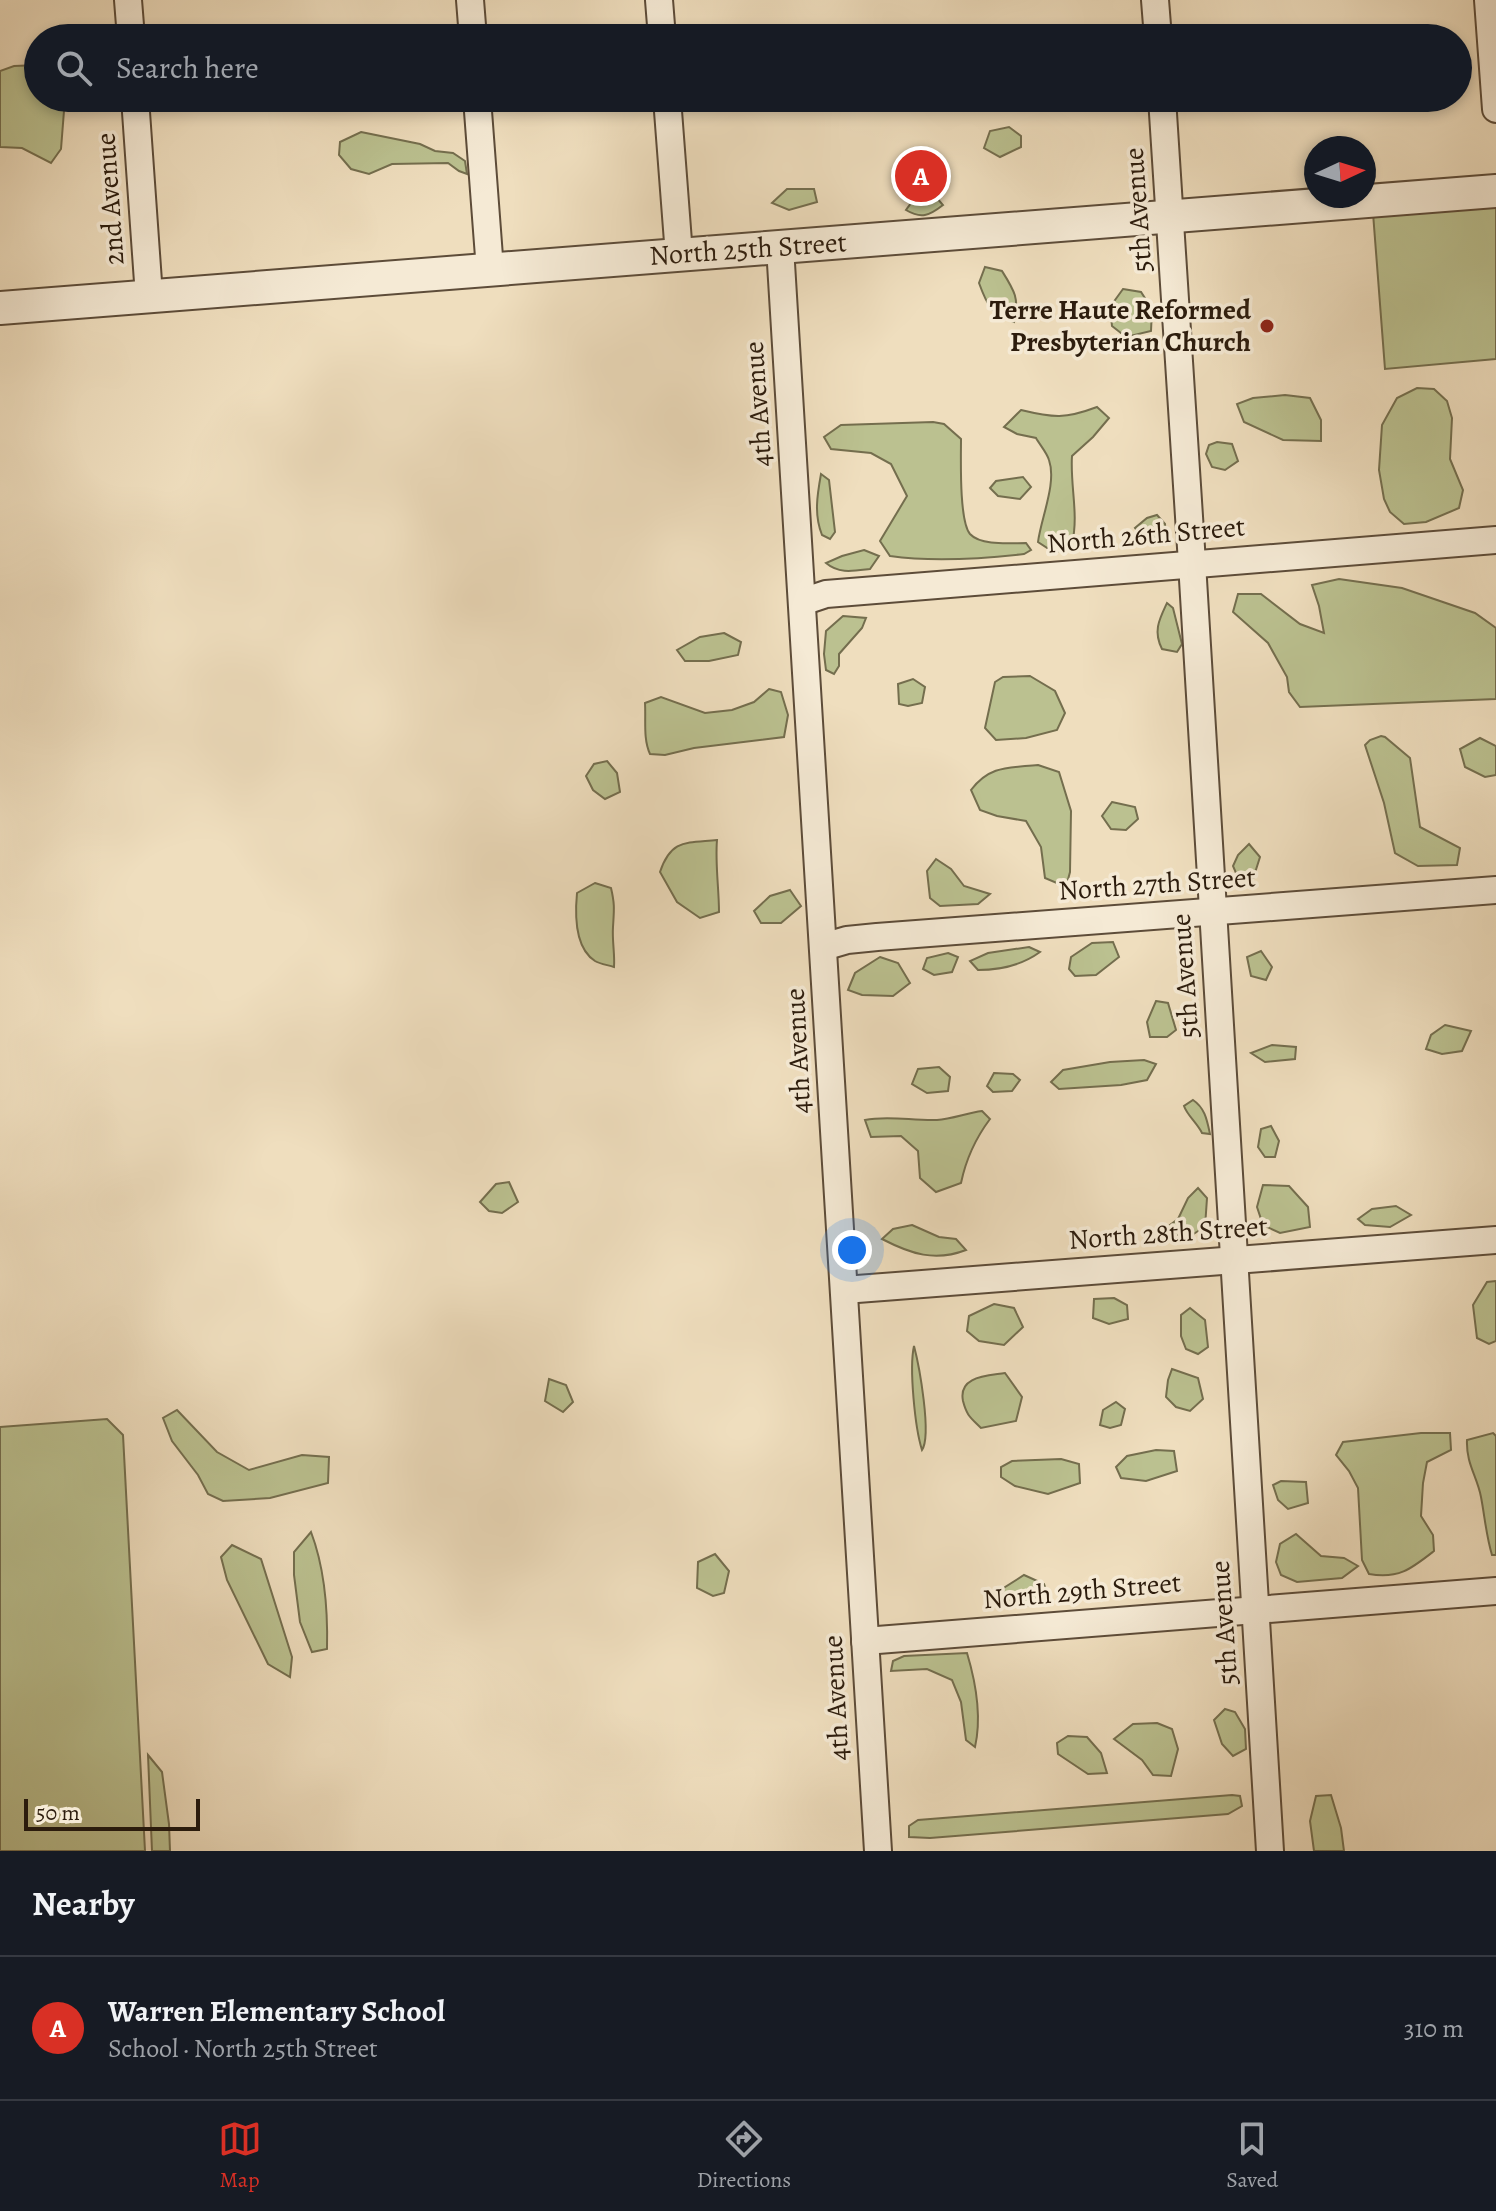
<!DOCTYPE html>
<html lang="en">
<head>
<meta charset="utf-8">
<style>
	:root { --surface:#171b24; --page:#242831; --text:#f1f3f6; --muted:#9ea1a6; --line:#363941; --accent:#d93025 }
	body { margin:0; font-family:Alegreya,serif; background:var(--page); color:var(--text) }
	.compass { position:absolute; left:1304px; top:136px; width:72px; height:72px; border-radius:50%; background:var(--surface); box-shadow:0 4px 12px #0003; rotate:86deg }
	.scale { position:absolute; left:24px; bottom:20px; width:176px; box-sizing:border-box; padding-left:8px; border:4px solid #2c1c0d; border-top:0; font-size:22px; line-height:28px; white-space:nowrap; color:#2c1c0d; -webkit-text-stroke:6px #f5ead5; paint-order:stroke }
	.you { position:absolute; left:852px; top:1250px; width:28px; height:28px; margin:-20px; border:6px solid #fff; border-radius:50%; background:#1a73e8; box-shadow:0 0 0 12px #1a73e833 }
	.badge { display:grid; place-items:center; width:52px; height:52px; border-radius:50%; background:var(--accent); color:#fff; font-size:26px; font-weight:700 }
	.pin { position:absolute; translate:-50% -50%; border:4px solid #fff; box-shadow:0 2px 8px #0006 }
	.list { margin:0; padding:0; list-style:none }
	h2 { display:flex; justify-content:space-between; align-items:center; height:104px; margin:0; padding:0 32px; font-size:34px }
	h2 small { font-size:26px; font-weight:400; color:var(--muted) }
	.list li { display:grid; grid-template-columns:52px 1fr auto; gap:24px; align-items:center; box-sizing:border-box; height:144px; padding:0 32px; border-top:2px solid var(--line) }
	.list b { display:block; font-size:30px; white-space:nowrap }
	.list p { margin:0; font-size:26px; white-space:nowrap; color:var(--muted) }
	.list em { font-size:26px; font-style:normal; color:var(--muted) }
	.icon { flex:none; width:44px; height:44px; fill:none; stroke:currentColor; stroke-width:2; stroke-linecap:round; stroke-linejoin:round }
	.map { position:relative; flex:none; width:1496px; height:1851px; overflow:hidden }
	.search { position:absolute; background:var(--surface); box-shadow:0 4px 12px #0003; left:24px; right:24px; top:24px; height:88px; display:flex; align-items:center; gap:20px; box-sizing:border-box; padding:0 28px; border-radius:44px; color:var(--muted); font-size:30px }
	.sheet { height:248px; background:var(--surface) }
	nav { display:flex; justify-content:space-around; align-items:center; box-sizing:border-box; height:112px; border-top:2px solid var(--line); background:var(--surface); font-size:22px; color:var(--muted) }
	nav a { display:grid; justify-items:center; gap:4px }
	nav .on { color:var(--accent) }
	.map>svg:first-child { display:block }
	.green { fill:#bbc190; stroke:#746e4e; stroke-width:2 }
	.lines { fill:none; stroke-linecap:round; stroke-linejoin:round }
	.minor-casing { stroke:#5d4c39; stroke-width:30 }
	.tertiary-casing { stroke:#5d4c39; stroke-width:36 }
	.minor { stroke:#f5ead5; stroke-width:26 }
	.tertiary { stroke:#f5ead5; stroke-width:32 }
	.poi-dot { fill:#8f2418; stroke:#f5ead5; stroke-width:3 }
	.labels { text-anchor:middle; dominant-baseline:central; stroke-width:7; stroke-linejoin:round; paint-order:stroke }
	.street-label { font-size:28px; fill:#2c1c0d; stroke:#f5ead5 }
	.poi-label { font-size:28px; font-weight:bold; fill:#2c1c0d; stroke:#f5ead5; text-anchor:end }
</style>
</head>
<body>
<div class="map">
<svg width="1496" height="1851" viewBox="0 0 1496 1851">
	<rect width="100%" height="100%" fill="#efdebe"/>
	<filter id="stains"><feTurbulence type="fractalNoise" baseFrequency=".0025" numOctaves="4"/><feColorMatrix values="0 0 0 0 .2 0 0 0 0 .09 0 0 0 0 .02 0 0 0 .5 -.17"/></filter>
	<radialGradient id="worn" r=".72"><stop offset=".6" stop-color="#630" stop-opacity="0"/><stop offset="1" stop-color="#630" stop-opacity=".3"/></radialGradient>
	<g class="green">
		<path d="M38 65V98H65L61 149 51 163 22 148 0 147V71L14 66Z"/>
		<path d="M1009 127 1021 136V147L1000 157 984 148 990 131Z"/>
		<path d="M361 132 420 144 435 151 453 153 465 161 467 174 459 171 448 163 392 164 369 174 351 169 339 155 340 142Z"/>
		<path d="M787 189H814L817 202 789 210 772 203Z"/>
		<path d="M936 197 943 205C929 216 921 219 906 210L914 199Z"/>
		<path d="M1496 203V359L1385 369 1373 213Z"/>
		<path d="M985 267 1002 271C1014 290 1020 299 1014 322 991 314 987 305 979 283Z"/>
		<path d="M1123 289 1141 292 1152 309 1151 331 1126 337 1112 326 1110 307Z"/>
		<path d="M1417 388 1434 389 1447 401 1452 418 1450 459 1463 490 1459 508 1426 522 1404 524 1390 512 1384 499 1379 470 1382 425 1397 398Z"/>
		<path d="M1285 395 1310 398 1321 420V441L1283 440 1244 422 1237 404 1253 398Z"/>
		<path d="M1097 407 1109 418 1093 437 1072 456C1070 486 1079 514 1072 544L1055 553 1038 542C1041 518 1057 483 1049 460 1047 453 1040 445 1036 438L1017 434 1004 427 1021 410C1054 418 1065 419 1097 407Z"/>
		<path d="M933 422 944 424 961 439C961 458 959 521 970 534 981 546 1010 543 1026 543L1031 550 1024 554C980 559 933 562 890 556L880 541 907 496 891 464 871 453 831 449 824 437 841 425Z"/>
		<path d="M1217 442 1232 444 1238 461 1225 470 1212 467 1206 454 1209 445Z"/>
		<path d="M821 474 829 480 835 532 830 539 822 535C814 515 817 496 821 474Z"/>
		<path d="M1023 477 1031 487 1020 499 998 496 990 488 996 481Z"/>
		<path d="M1157 515 1165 524 1166 539 1153 542 1143 539 1135 528 1147 518Z"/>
		<path d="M864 550 879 556 870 569C853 571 839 574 826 563L842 556Z"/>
		<path d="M1339 579 1402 588 1475 613 1496 628V699L1300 707 1289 692 1287 677 1268 643 1233 612 1238 594H1261L1300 624 1324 633 1319 606 1312 585Z"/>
		<path d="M1167 603 1173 608 1182 644 1177 652 1162 649C1153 631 1159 620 1167 603Z"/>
		<path d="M843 616 866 618 862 628 839 654V666L834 674 826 670 824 654 826 631Z"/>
		<path d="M724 633 741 642 738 655 709 661H685L677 650 700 637Z"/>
		<path d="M1030 676 1055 691 1065 713 1057 730 1026 738 996 740 985 728 995 682 1003 677Z"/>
		<path d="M913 679 925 687 922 703 908 706 899 704 898 684Z"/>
		<path d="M769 689 781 692 788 715 784 737 694 748 665 755 650 754C643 739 646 720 645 703L661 697 705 713 732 710 754 702Z"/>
		<path d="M1381 736 1385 737 1410 758 1420 827 1460 848 1457 865 1418 866 1395 853 1384 803 1365 745 1370 740Z"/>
		<path d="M1480 738 1496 746V775L1485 777 1465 767 1460 749Z"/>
		<path d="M607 761 617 773 620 792 605 799 593 790 586 776 594 764Z"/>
		<path d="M1038 765 1059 772 1071 811 1070 872 1066 887 1045 878 1041 847 1026 821 997 816 980 810 971 790C990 765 1009 768 1038 765Z"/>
		<path d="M1112 802 1135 807 1138 819 1126 830 1111 829 1102 816Z"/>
		<path d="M717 840C715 864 719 888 719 912L700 918 677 902 660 872C671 839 686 843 717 840Z"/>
		<path d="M1249 844 1260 857 1253 879 1239 880 1233 866 1238 855Z"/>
		<path d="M936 859 951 869 964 886 990 894 978 904 940 906 930 898 927 871Z"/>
		<path d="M595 883 611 888C615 905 614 910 613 927 612 941 615 954 614 967 608 965 600 964 595 961 575 948 575 914 577 893Z"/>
		<path d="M790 890 801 906 781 923H761L754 911 770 896Z"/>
		<path d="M1113 942 1119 957 1096 975 1075 976 1069 969 1071 957 1092 943Z"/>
		<path d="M1029 947 1040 952C1022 965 1000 970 978 970L970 961 988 953Z"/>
		<path d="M1261 951 1272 967 1266 980 1251 976 1247 957Z"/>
		<path d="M948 953 958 957 952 972 934 975 923 969 927 958Z"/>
		<path d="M880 957 898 963 910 983 893 996 862 995 848 990 855 973Z"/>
		<path d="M1156 1001 1168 1003 1176 1030 1167 1037H1150L1147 1022Z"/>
		<path d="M1445 1025 1471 1031 1462 1051 1442 1054 1426 1049 1431 1035Z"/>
		<path d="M1272 1045 1296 1047 1295 1059 1265 1062 1251 1053Z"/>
		<path d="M1144 1060 1156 1064 1147 1080 1121 1085 1059 1089 1051 1082 1063 1070 1110 1062Z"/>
		<path d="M939 1067 950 1077 948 1091 927 1093 912 1084 918 1069Z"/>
		<path d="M994 1073 1013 1074 1020 1080 1012 1091 993 1092 987 1086Z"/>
		<path d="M1193 1100C1205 1108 1207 1120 1210 1134L1202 1133C1197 1123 1187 1115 1184 1106Z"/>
		<path d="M982 1111 990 1119C975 1139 966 1159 961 1183L936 1192 920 1178 918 1151 901 1136 871 1137 865 1120C888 1115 913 1121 937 1120 952 1119 967 1113 982 1111Z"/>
		<path d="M1271 1126 1279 1141 1275 1157H1265L1258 1147 1261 1129Z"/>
		<path d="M509 1182 518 1202 502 1213 489 1211 480 1202 496 1184Z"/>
		<path d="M1263 1185 1289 1186 1308 1207 1310 1227 1280 1233 1263 1225 1257 1207Z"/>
		<path d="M1198 1188 1207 1198 1205 1227 1190 1236 1172 1235 1166 1228 1178 1219 1188 1198Z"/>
		<path d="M1396 1206 1411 1215 1390 1227 1365 1225 1358 1219 1372 1209Z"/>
		<path d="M912 1225 939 1237 956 1239 966 1250C935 1262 911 1254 882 1239L893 1229Z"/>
		<path d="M1496 1281V1341L1489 1344 1477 1338 1473 1305 1487 1282Z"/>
		<path d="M1114 1298 1127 1305 1128 1319 1109 1324 1093 1318 1094 1299Z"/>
		<path d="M994 1304 1014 1308 1023 1327 1004 1345 979 1341 967 1331 969 1316Z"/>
		<path d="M1190 1308 1205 1320 1208 1347 1198 1354 1186 1349 1181 1336V1315Z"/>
		<path d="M914 1346C919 1365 932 1435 922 1450 915 1428 909 1368 914 1346Z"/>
		<path d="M1172 1369 1198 1378 1203 1399 1190 1411 1176 1407 1166 1397 1168 1380Z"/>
		<path d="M1005 1373 1022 1397 1016 1421 981 1428C970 1417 967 1416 963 1401 958 1376 987 1376 1005 1373Z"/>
		<path d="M549 1379 566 1385 573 1402 563 1412 545 1401Z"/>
		<path d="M1116 1402 1125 1409 1121 1425 1110 1428 1100 1425 1103 1410Z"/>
		<path d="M177 1410 217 1452 249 1470 302 1455 329 1457 328 1483 270 1498 223 1501 208 1494 198 1475 172 1441 163 1418Z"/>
		<path d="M107 1419 123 1435 145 1851H0V1427Z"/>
		<path d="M1421 1433H1450L1451 1450 1427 1462 1423 1483 1421 1516 1433 1535 1434 1551C1411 1569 1399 1579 1369 1574L1362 1560 1358 1488 1349 1471 1336 1455 1343 1442Z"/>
		<path d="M1493 1433 1496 1436V1555H1492C1486 1535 1485 1518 1481 1497 1477 1476 1466 1464 1467 1440Z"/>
		<path d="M1156 1450 1174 1451 1177 1471 1146 1481 1121 1478 1116 1467 1127 1456Z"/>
		<path d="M1061 1459 1079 1464 1080 1483 1048 1494 1015 1486 1001 1477V1467L1012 1461Z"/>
		<path d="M1281 1481 1306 1482 1308 1503 1288 1509 1278 1500 1273 1485Z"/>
		<path d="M311 1532C325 1569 328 1609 327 1649L312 1652 300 1622 294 1575V1552Z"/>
		<path d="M1296 1534 1321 1556 1344 1558 1358 1566 1342 1578 1297 1582 1281 1575 1276 1562 1280 1544Z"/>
		<path d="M232 1545 261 1559 292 1657 290 1677 268 1664 227 1580 221 1557Z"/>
		<path d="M715 1554 729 1571 724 1593 713 1596 697 1588 698 1562Z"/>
		<path d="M1024 1575 1044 1584 1049 1599 1022 1607 1004 1604 1002 1589Z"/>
		<path d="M967 1653C976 1683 982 1716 975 1747L966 1740 961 1702 952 1680 927 1669 891 1671 893 1661 904 1656Z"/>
		<path d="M1225 1709 1235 1712 1245 1729 1246 1749 1233 1756 1222 1744 1214 1720Z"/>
		<path d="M1157 1723 1172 1729 1178 1749 1171 1776 1153 1775 1142 1760 1114 1739 1133 1724Z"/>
		<path d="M1068 1736 1087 1737 1101 1753 1107 1773 1088 1774 1058 1754 1057 1743Z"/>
		<path d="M148 1755 162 1772 169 1824 170 1851H152Z"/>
		<path d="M1232 1795 1240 1796 1242 1806 1228 1814 930 1838 909 1837V1826L918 1820Z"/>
		<path d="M1331 1795 1341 1828 1344 1851H1314L1310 1821 1316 1796Z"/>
	</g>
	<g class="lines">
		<g class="minor-casing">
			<g id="minor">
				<path d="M128 0 131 38"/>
				<path d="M470 0 473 38"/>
				<path d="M659 0 662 38"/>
				<path d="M1155 0 1158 38"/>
				<path d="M1488 0 1496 109"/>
				<path d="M135 98 149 296"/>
				<path d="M477 98 490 270"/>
				<path d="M667 98 679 255"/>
				<path d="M1162 98 1192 563 1270 1851"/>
				<path d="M780 247 878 1851"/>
				<path d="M802 602 826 594 1496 540"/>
				<path d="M823 947 847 940 877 937 1496 890"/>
				<path d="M844 1290 1496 1240"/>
				<path d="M865 1641 1496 1591"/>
			</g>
		</g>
		<g class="tertiary-casing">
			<path id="tertiary" d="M0 308 1496 191"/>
		</g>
		<use href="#minor" class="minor"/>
		<use href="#tertiary" class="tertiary"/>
	</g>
	<circle class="poi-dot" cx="1267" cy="326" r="8"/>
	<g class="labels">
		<g class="street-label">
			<text transform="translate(110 199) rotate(-94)">2nd Avenue</text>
			<text transform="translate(1138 210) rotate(-94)">5th Avenue</text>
			<text transform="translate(748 249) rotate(-4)">North 25th Street</text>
			<text transform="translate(758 404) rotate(-94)">4th Avenue</text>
			<text transform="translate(1146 535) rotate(-5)">North 26th Street</text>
			<text transform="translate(1157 884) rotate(-4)">North 27th Street</text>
			<text transform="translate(1185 976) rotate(-94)">5th Avenue</text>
			<text transform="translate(798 1051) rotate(-93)">4th Avenue</text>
			<text transform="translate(1168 1233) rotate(-4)">North 28th Street</text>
			<text transform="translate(1082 1591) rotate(-5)">North 29th Street</text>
			<text transform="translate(1224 1623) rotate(-94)">5th Avenue</text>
			<text transform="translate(836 1698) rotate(-93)">4th Avenue</text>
		</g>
		<g class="poi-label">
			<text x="1251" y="310">Terre Haute Reformed<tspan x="1251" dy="32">Presbyterian Church</tspan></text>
		</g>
	</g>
	<rect width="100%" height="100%" filter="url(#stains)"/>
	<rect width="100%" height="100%" fill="url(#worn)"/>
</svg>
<svg class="compass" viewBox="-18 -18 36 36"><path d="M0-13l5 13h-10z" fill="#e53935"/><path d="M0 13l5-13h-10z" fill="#9ea1a6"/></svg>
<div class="scale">50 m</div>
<div class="you"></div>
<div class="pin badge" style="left:921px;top:176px">A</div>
<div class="search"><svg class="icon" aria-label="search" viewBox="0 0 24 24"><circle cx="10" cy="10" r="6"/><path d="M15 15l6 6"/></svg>Search here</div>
</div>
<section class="sheet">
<h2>Nearby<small></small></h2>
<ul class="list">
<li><span class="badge">A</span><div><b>Warren Elementary School</b><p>School · North 25th Street</p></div><em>310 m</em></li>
</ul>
</section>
<nav>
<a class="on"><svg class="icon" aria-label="map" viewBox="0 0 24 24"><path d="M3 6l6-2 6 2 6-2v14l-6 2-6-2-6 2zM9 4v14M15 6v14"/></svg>Map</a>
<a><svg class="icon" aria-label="directions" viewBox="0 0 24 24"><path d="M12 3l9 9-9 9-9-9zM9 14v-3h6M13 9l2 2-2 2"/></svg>Directions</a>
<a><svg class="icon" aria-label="saved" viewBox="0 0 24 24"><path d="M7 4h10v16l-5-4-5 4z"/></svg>Saved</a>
</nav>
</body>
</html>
